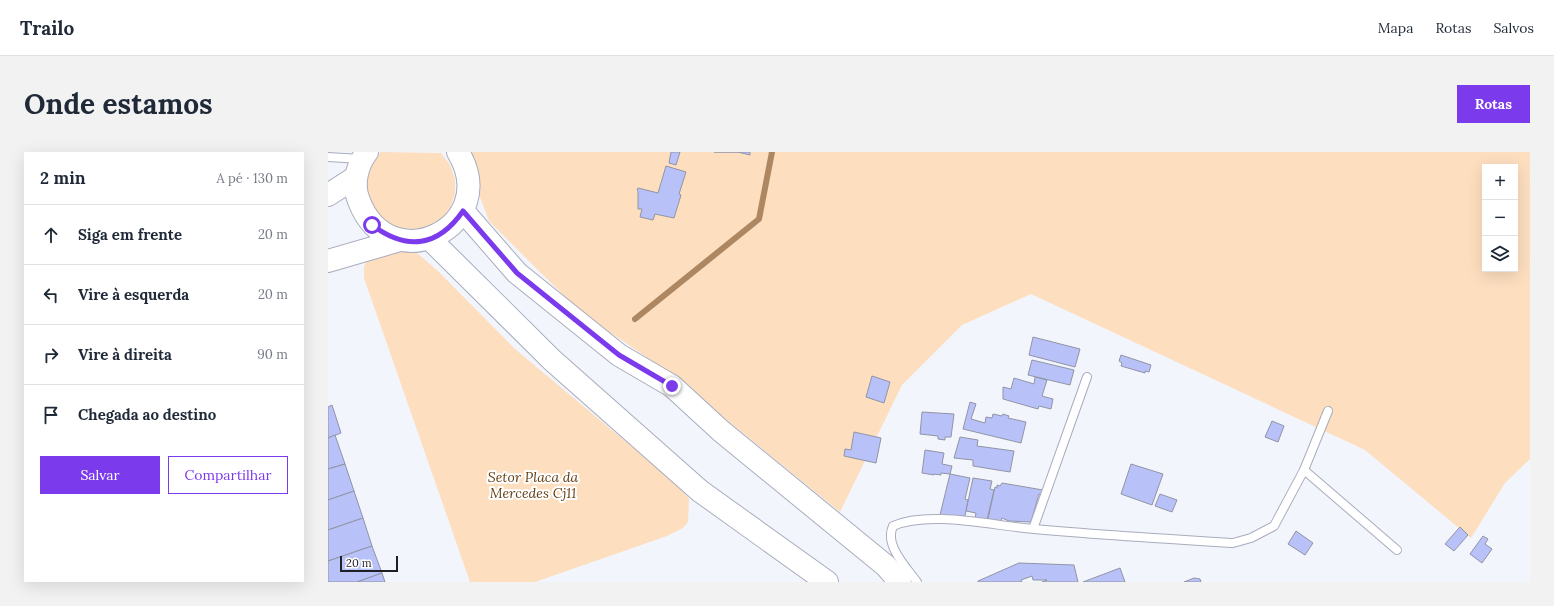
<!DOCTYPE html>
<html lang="pt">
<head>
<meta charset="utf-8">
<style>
	:root { --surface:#fff; --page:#f2f2f3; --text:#1f2937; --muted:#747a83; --line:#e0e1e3; --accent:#7c3aed }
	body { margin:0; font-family:Lora,serif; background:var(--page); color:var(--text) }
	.controls { position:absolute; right:12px; top:12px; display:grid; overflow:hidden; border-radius:0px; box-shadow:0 4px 16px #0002 }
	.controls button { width:36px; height:36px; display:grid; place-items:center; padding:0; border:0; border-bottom:1px solid var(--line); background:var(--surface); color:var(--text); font:20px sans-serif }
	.scale { position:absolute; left:12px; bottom:10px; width:58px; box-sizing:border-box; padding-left:4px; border:2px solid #1e1f25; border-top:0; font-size:11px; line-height:14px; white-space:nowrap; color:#1e1f25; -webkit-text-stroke:3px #fff; paint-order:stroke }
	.stop { position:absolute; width:12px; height:12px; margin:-9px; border:3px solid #7c3aed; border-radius:50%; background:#fff }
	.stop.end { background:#7c3aed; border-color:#fff; box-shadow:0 1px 4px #0008 }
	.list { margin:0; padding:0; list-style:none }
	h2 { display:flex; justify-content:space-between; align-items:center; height:52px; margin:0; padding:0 16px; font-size:17px }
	h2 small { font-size:13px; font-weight:400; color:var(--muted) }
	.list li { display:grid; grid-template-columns:26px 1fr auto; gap:12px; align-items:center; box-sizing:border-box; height:60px; padding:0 16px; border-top:1px solid var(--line) }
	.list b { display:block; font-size:15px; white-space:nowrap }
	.list em { font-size:13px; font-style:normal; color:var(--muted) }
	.actions { display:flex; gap:8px; padding:12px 16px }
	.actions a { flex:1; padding:9px 0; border:1px solid var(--accent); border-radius:0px; text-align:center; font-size:14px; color:var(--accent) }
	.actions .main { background:var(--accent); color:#fff }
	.icon { flex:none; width:22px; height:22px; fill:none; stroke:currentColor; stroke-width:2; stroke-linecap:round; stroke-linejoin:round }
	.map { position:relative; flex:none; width:1202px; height:430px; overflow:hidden; border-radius:0px }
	header { display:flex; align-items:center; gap:24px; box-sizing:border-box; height:56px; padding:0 20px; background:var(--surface); border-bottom:1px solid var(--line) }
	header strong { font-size:19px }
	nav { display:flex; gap:22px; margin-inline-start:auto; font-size:14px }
	.intro { display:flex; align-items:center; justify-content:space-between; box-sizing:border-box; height:96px; padding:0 24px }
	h1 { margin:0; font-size:28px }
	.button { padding:10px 18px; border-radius:0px; background:var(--accent); color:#fff; font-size:14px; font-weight:700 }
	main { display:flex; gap:24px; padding:0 24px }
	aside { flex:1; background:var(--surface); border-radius:0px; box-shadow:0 4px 16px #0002 }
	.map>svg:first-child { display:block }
	.green { fill:#fddebf; fill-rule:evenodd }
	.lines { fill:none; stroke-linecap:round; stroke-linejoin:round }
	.stream { stroke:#ad8762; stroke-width:6 }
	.building { fill:#b8c2f8; stroke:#9094a5 }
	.lane-casing { stroke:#a8acbd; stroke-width:10 }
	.secondary-casing { stroke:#a8acbd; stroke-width:24 }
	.lane { stroke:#fff; stroke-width:8 }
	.secondary { stroke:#fff; stroke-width:22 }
	.route { stroke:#7c3aed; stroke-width:5 }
	.labels { text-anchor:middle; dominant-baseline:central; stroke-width:4; stroke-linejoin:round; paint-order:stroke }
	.park-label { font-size:14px; font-style:italic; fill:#633f14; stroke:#fff }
</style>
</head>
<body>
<header>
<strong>Trailo</strong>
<nav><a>Mapa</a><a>Rotas</a><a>Salvos</a></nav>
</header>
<div class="intro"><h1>Onde estamos</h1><a class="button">Rotas</a></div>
<main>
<aside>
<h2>2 min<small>A pé · 130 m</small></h2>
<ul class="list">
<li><svg class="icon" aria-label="ahead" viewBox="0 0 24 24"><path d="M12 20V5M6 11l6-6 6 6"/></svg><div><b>Siga em frente</b></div><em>20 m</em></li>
<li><svg class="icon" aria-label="left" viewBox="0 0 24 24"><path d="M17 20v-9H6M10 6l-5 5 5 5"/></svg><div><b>Vire à esquerda</b></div><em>20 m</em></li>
<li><svg class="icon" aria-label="right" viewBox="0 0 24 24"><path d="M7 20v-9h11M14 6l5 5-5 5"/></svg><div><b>Vire à direita</b></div><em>90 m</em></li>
<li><svg class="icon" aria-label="arrive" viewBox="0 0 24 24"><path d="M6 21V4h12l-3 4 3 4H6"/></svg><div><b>Chegada ao destino</b></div></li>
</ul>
<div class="actions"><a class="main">Salvar</a><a>Compartilhar</a></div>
</aside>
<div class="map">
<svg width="1202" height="430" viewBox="0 0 1202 430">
	<rect width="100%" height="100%" fill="#f3f5fc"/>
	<g class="green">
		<path d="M53 0 113 1 122 13 127 27V42L122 56 113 68 100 76 86 80 72 79 47 63 37 35 39 20 46 7Z"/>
		<path d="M135 0H1202V307L1177 331 1143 386 1037 298 703 142 634 173 574 233 512 360 336 217 255 162 211 119 161 69ZM1157 15H1187V117H1157Z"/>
		<path d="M75 97 89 101 111 120 187 197 352 335 361 347 360 370 355 376 339 384 207 430H142L36 126V115L39 107Z"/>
	</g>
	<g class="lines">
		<path class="stream" d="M307 167 431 67 444 0"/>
	</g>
	<g class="building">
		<path d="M343 0H352L348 13 341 11Z"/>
		<path d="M386 0H422V3L410 0Z"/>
		<path d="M338 14 358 20 351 42 353 43 346 66 327 62 325 68 312 65 314 57H310V39L309 38 310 36 330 41Z"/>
		<path d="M705 185 752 197 747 215 701 203Z"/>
		<path d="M793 203 823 213 821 220 817 219V221L793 214 794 211 791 209Z"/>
		<path d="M704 208 746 218 742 233 700 223Z"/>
		<path d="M544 224 562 230 556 251 538 245Z"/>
		<path d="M707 225 719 228 714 244 725 247 723 257 711 254 710 257 675 247V235L683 237 686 226 706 232Z"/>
		<path d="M642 250 648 252 643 267 657 271 658 265 664 266 665 262 674 264 675 262 681 264 680 266 698 270 693 291 635 277Z"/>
		<path d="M4 253 13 281 0 286V255Z"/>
		<path d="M594 260 626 262 623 285H617V288L610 287V284L592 282Z"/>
		<path d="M944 269 956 274 950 290 937 285Z"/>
		<path d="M526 280 553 286 548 311 516 304 517 297 523 298Z"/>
		<path d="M7 283 17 312 0 317V286Z"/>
		<path d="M632 285 650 288 649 294 686 299 682 320 645 314V308L626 306Z"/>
		<path d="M597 298 616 301 614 312 624 314 622 322 613 321V323L606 322V323L594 321Z"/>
		<path d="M17 312 26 339 0 348V317Z"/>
		<path d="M803 312 835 322 824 353 793 342Z"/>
		<path d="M622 322 642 326 637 347 640 348 637 364 612 363Z"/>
		<path d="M645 326 664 329 662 337 666 338 659 368 647 366 648 361 638 359Z"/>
		<path d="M674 331 715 338 713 343 711 342 703 370 681 369 674 366 673 369 660 367 667 335 669 336V333L672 334Z"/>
		<path d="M26 339 35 366 0 378V348Z"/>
		<path d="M832 342 849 348 844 360 827 354Z"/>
		<path d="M35 366 44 394 0 409V378Z"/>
		<path d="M1132 375 1140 383 1126 399 1117 392Z"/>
		<path d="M968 379 985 391 977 403 960 392Z"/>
		<path d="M1155 384 1160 387 1157 392 1164 397 1154 411 1142 402Z"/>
		<path d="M44 394 54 421 29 430H0V409Z"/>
		<path d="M691 411 746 413 750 430H714L719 428H705L704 424 693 428 694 430H650V429Z"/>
		<path d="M792 416 797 430H755Z"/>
		<path d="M54 421 57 430H29Z"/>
		<path d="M866 426 872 427 873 430H856Z"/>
	</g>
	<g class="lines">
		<g class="lane-casing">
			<g id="lane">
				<path d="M0 5 33 7"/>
				<path d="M976 318 1069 398"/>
				<path d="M705 377 759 225"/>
				<path d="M589 430C578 415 556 393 565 374 601 358 666 374 706 377 772 383 839 387 905 391L923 386 946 374 976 318 1000 259"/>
			</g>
		</g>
		<g class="secondary-casing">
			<g id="secondary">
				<path d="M39 0C29 13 24 33 31 49 62 130 175 74 130 0"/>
				<path d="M0 43 28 25"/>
				<path d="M135 59 189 121 291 203 344 234 393 279 558 414 572 430"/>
				<path d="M102 87 224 208 372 339 499 430"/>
				<path d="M0 109 72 88"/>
			</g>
		</g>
		<use href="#lane" class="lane"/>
		<use href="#secondary" class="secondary"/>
	</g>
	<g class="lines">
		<path class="route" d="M44 73C79 99 110 95 135 59L189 121 291 203 344 234"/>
	</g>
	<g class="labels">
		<g class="park-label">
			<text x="205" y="325">Setor Placa da<tspan x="205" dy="16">Mercedes Cj11</tspan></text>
		</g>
	</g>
</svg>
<div class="controls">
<button>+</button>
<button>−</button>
<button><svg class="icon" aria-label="layers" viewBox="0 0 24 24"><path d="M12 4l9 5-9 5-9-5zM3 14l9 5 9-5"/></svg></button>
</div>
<div class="scale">20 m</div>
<div class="stop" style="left:44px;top:73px"></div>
<div class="stop end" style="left:344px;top:234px"></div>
</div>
</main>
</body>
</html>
